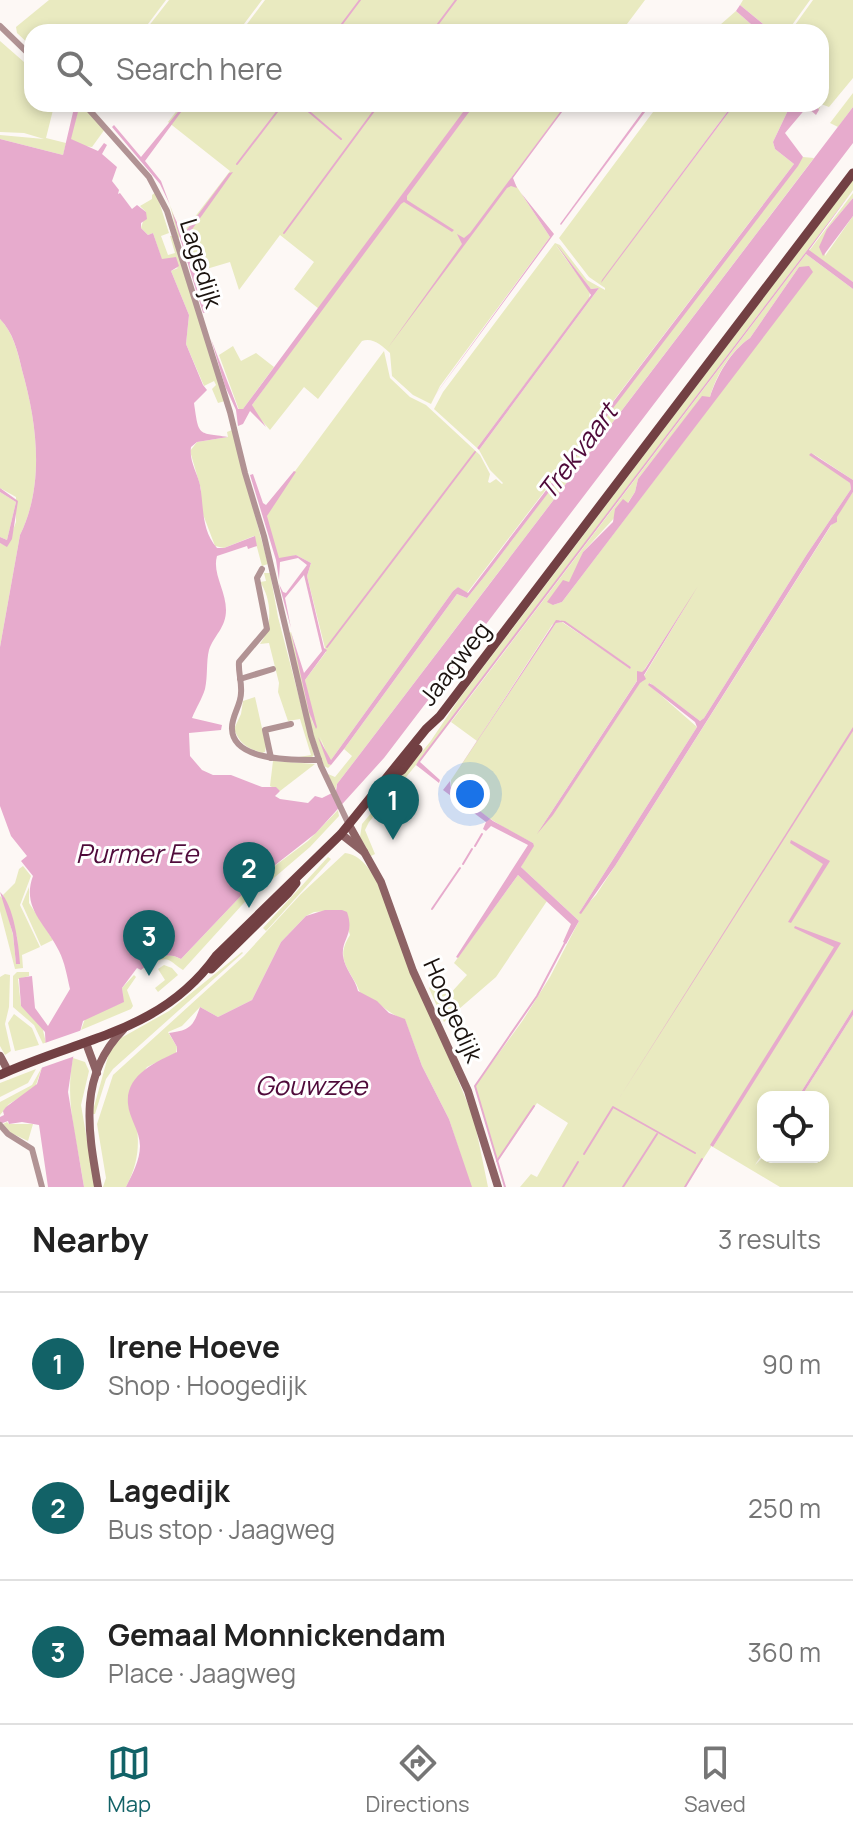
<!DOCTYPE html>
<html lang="en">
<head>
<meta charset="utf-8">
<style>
	:root { --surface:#fff; --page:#f2f2f2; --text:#222; --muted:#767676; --line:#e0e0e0; --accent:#126267 }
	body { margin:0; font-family:Manrope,sans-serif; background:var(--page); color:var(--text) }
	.controls { position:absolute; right:24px; bottom:24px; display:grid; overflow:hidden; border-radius:16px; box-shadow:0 4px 12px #0003 }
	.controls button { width:72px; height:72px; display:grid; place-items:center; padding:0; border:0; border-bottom:2px solid var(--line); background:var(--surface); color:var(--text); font:40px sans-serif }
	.you { position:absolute; left:470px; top:794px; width:28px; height:28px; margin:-20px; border:6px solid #fff; border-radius:50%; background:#1a73e8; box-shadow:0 0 0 12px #1a73e833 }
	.badge { display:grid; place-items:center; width:52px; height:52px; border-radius:50%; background:var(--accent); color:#fff; font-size:26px; font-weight:700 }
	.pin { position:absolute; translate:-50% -66px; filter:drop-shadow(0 2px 4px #0008) }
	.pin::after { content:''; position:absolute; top:42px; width:28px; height:24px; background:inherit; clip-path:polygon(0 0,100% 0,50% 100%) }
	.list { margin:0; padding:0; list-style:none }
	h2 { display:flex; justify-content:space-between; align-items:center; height:104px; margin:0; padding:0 32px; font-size:34px }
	h2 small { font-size:26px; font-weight:400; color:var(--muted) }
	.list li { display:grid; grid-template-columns:52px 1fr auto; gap:24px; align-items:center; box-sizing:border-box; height:144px; padding:0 32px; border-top:2px solid var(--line) }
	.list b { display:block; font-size:30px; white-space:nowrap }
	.list p { margin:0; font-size:26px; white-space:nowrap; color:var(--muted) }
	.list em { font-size:26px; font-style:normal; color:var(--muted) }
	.icon { flex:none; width:44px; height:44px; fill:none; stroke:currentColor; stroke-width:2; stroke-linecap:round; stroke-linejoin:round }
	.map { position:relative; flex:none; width:853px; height:1187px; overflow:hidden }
	.search { position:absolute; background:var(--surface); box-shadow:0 4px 12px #0003; left:24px; right:24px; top:24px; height:88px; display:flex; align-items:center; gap:20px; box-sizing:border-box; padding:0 28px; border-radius:24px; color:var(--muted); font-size:30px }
	.sheet { height:536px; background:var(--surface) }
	nav { display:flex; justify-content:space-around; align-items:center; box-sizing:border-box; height:112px; border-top:2px solid var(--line); background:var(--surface); font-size:22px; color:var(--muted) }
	nav a { display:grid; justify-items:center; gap:4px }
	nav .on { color:var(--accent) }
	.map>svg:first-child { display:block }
	.green { fill:#e9eac0; fill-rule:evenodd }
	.water { fill:#e7abcd }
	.pier { fill:#fdf8f5 }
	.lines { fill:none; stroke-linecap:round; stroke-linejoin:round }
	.stream { stroke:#e7abcd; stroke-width:2 }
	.street { stroke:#b19394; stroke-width:6 }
	.secondary { stroke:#8d6264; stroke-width:8 }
	.primary { stroke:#724043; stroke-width:9 }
	.labels { text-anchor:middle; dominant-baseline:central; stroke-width:6; stroke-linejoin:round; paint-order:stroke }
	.street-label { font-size:24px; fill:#1a120e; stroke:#fff }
	.water-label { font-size:26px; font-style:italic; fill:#4f0a3a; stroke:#fff }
</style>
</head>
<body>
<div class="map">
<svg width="853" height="1187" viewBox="0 0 853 1187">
	<rect width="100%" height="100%" fill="#fdf8f5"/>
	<g class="green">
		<path d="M49 0H166L142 32H32V47L17 33 16 27Z"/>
		<path d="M169 0H262L238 32H144Z"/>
		<path d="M265 0H645L621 32H241Z"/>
		<path d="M743 0H810L787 32H773L740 5Z"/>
		<path d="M813 0H853V78L829 107 821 104 819 110 816 104H821V32H790Z"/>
		<path d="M736 11 760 32H712Z"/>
		<path d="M0 41 32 69V104L73 105 64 109 54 106 46 138 66 143 63 155 0 139V135L44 139 24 133 0 132Z"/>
		<path d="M853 93V107L838 127 830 123Z"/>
		<path d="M182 104H567L511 178 550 237 440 386 431 404 413 395 392 376 390 353C382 346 373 337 362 341L318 399 304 387 270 430 254 412 252 405 307 329 319 309 294 289 314 262 280 235 239 290 230 262 193 273 180 236 178 239 170 205 181 235 230 171 168 122Z"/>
		<path d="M659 104H733L601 282 735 104H791L773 142 775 149 794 164 467 593 458 587 453 591 331 760 329 759 320 737 329 764 331 765 328 768 324 766 309 722 288 634 291 632 314 728 305 680 326 652 307 576 311 563 296 555 278 561 264 513 384 351 390 378 410 397 426 405 480 455 490 474 488 482 490 483 496 479 502 484 503 483 490 470 479 450 599 288 591 289 555 244 590 292 589 299 477 448 434 409 443 392 555 243 560 245 587 280 605 290V288L589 277 559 238Z"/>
		<path d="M79 107H83L105 129 92 147 84 146 70 139Z"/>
		<path d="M803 157 814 158 360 754 337 784 335 791 328 774 335 777 352 756 344 749 457 594 467 598 484 577Z"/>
		<path d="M853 180V190L416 765 369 822 365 830 375 854 371 856 360 837 362 824 430 742 459 699Z"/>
		<path d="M156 192 169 233 161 236 168 255 175 253 170 236H172C191 290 206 346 225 401L218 403 212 389 216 385 214 381 204 386 186 344 189 315 171 271 178 268 162 260 153 233 148 235 141 228 146 212 140 206 152 199V195Z"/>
		<path d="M853 193V198L827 229 825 256 853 216V282L809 251Z"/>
		<path d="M806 254 853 289V480L812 453 850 483 851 489 807 554 704 718 700 721 650 683 648 684 697 727 579 913 596 895 615 866 832 524 837 522 836 517 853 492V1009L798 1097H763V1153L755 1165 763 1157H823V1097H801L853 1015V1187H780L713 1147 742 1099 685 1187H520L531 1174 537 1177 568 1123 537 1103 497 1162 475 1086 523 1020 550 977 579 921 521 867 533 843C503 829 476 810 451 789V780L556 623 562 622 630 668 631 667 560 620 552 625 477 741 451 722ZM799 267 812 272 562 602 553 605 575 574 583 552 627 504 635 492 638 479 702 397H710C716 375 731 351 750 338ZM687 604 644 676 643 681 640 682 537 834Z"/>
		<path d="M0 319C13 332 18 353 22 370 37 423 45 484 20 535L0 647V543L7 546 16 522V497L0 488Z"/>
		<path d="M233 346 241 361 256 353 274 367 243 409 239 410 219 355Z"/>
		<path d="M232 430 268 564 262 566 254 536 224 548 215 546 201 509V489L190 451 197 442 228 437 227 432Z"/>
		<path d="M0 492 16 502 7 540 0 537Z"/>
		<path d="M264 573H270L278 617 314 755 311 758 299 757 311 755 300 719 288 721 278 692 279 683 269 643 260 644C273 628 272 599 260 582L266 581Z"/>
		<path d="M255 697 266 746 265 752 262 753C247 748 240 744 234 729L241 714 243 701Z"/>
		<path d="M273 761 315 764 280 791 270 786Z"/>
		<path d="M338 810 339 816 310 847 254 895 252 894 183 970C172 964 168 953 154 964L152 962C163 955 169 953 181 959L256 880 308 841Z"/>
		<path d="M345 853C361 855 370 869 377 882L474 1119 488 1187H471L449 1119 422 1066 405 1020C388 1014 378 1000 361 994 358 990 358 986 355 982 345 964 337 956 350 935L342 910 314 912 306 916 281 942 252 1000 218 1017 200 1007 182 1026 168 1032 177 1047 176 1053 147 1067 131 1089C137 1127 145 1151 126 1187H103L106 1178 97 1124 113 1075 244 956 301 894Z"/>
		<path d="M328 857 331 859 266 931 263 928Z"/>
		<path d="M23 866 31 876 20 905 40 947 22 955 23 968 15 969 0 911V896L4 900 13 935 16 963 19 964 17 937 3 895 15 883 19 869Z"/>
		<path d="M518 875 547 901 496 977 444 1022 429 988 434 983 449 995 467 975 454 963Z"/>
		<path d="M29 887V903L53 940 41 946 22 904Z"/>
		<path d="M242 952 243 953 113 1069 106 1079 95 1114H92L109 1053 121 1038 169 1011Z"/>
		<path d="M164 965 172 968 178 975 158 992 155 988 165 980 158 969Z"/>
		<path d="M17 972H29V976L18 979 21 1006 42 1026 46 1043 43 1044 34 1025 13 1007V976Z"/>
		<path d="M5 974 10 975 9 1007 5 1024 11 1051 5 1055 0 1046V977Z"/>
		<path d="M134 975 136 977 127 990 133 1006 131 1009 81 1030 85 1019 123 1002 122 988Z"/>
		<path d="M14 1014 32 1028 39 1045 15 1051 8 1023Z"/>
		<path d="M73 1058 85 1062 89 1071 81 1105 95 1187H84C78 1143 64 1102 73 1058Z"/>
		<path d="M42 1067 35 1088 9 1104 0 1115V1102L32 1085Z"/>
		<path d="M36 1069 28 1083 0 1097V1083Z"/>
		<path d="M7 1122 9 1124H33L28 1141 11 1133 3 1124Z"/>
	</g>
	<g class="water">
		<path d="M740 5 773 32H760L736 11Z"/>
		<path d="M180 104H187L145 161 161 181 170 205 160 184 112 127 114 125 141 157 182 107Z"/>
		<path d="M469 104H475L407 196V200L454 230 452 232 404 202 401 204 252 405 266 427 250 411 243 424 238 426 236 410 225 386 211 339 238 409H243Z"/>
		<path d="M566 104H568L513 178 517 188 511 186 507 188 387 349 462 244 457 234 464 238 470 233Z"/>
		<path d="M648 104H651L561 225 560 224Z"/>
		<path d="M733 104H735L601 283 602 280Z"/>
		<path d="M791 104H816L819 110 816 115 807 107 785 133 803 157 798 166 484 577 467 598 457 594 344 749 331 765 328 764 318 737 331 760 453 591 458 587 468 593 794 164 775 149 773 142Z"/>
		<path d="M853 107V143L384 758 316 833 256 880 181 959C165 950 154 960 141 970L137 968 122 988 124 1002 83 1021 73 1058 68 1092 84 1187H48L39 1125 22 1122 9 1124 8 1121 0 1124V1117L4 1115 3 1111 6 1107 37 1084 46 1054 45 1032 21 1006 19 978 32 976 35 1008 48 1026 70 989C67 976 65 963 59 951 46 924 21 908 33 876L21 861 27 856 11 836 0 806V647L20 535C45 484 37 423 22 370 18 352 13 332 0 319V139L63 155 74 108 78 112 71 139 98 151 104 143 107 145 102 154 117 167 112 181 119 190 118 194 120 193 132 209 137 205 146 212 147 219 141 223V228L148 235 153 233 162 259 176 257 179 266 171 271 189 315 186 344 203 385 207 390 194 403C199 438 198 432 228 437L197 442 191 447C189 461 197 472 200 485 204 507 201 530 217 548H224L255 536 257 546 248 549 247 546 217 556C212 573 226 591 226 610 226 628 214 635 209 650 206 662 208 676 205 689 202 699 196 708 192 718L222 725 221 730 189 733 190 756 202 770 213 775H231L262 787H276L280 791 275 796 280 799 308 803 315 796 322 798 336 791 337 784 360 754Z"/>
		<path d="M233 172 188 235 186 242 207 312 203 313 172 212 183 235 229 173Z"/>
		<path d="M853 190 809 250 853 282V289L806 254 420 762 440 780 439 783 416 765 419 760Z"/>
		<path d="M521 193 554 234 430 402 550 237Z"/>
		<path d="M853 198V216L823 256 819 247 827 229Z"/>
		<path d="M556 244 591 289 599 288 479 450 477 448 591 295Z"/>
		<path d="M809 266 813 272 562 602 553 605 547 602 563 580 569 582 583 552 613 522 615 509 623 499 628 503 635 492 638 479 702 396 710 397C717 375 731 351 750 338L799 267Z"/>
		<path d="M811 453 853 480V492L837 517V522L831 525 615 866 581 914 579 913 697 727 695 722 648 685 649 683 653 685 700 721 704 718 807 554 851 489 850 483 809 455Z"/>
		<path d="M294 471 296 472 267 516 279 558 296 555 311 563 307 576 324 648 327 650 305 680 317 727 316 729 309 712 291 632 304 673 322 651 304 575 285 598 291 628 279 584 283 592 286 593 307 565 298 558 280 562 279 580 276 560 250 475 253 474 263 503 266 505Z"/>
		<path d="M0 488 18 501 12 539 7 547 0 543V537L7 540 16 502 0 492Z"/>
		<path d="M698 586 644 675 646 679 640 683 553 815 537 834 637 681V671L642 672 645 669Z"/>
		<path d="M556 620 565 621 631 667 630 669 563 622 556 623 456 773Z"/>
		<path d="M853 727V731L618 1100Z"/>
		<path d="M450 781 451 789 493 821 533 843 534 846 521 867 579 921 566 944 563 942 571 924 518 875 458 958 456 957 528 845 491 826 486 831 483 829 486 822 443 790Z"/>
		<path d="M791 840 830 861 791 923 788 922 823 864 790 843Z"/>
		<path d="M0 892C14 905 19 946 20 964H16L13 934Z"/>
		<path d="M325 910H342L347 912C355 935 341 939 343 956 345 970 355 978 358 991L377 1001 389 1013 405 1019 422 1066 449 1119 472 1187H126C132 1175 140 1160 140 1146 140 1131 129 1118 128 1104 125 1075 156 1062 177 1052V1047L169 1033C190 1030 193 1027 200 1007L218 1017 252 1000 281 942 306 916Z"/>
		<path d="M795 926 841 943 713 1147 710 1145 834 947 794 928Z"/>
		<path d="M853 1009V1015L801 1097H798Z"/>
	</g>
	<path class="pier" d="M85 1029 78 1055 38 1069 42 1044Z"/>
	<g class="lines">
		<g class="stream">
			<path d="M336 32 360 0"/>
			<path d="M432 32 456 0"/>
			<path d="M300 104 341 139"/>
			<path d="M237 164 283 104"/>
			<path d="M284 233 379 104"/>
			<path d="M327 647 475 452"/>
			<path d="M475 846 482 834"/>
			<path d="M463 864 472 849"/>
			<path d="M432 909 460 868"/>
			<path d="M584 1154 613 1107 695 1153"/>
			<path d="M497 1161 534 1106"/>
			<path d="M505 1187 475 1086 537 996 566 941"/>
			<path d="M563 1187 578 1162"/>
			<path d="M623 1187 657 1134"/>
			<path d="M685 1187 702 1159"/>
		</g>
		<g class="street">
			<path d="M0 26 32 57"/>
			<path d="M84 104 149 177 167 211 230 412 245 473 264 536 311 736 321 766 349 825"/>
			<path d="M262 569 257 578 267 629 239 662C238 672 242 682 241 693 241 705 231 717 232 729 233 762 296 760 319 760"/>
			<path d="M240 679 273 669"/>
			<path d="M271 758 265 730 291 724"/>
			<path d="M0 1125 8 1134 32 1149 42 1187"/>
		</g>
		<g class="secondary">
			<path d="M349 825 381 882 413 971 468 1091 498 1187"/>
			<path d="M341 834 364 852"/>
			<path d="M86 1043 97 1073"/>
			<path d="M0 1056 8 1071"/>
			<path d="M98 1187C88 1130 78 1076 123 1030"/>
		</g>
		<g class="primary">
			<path d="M393 776 402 770 418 749"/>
			<path d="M211 969 288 893 296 883"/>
			<path d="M0 1075C79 1038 161 1033 216 956L341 834 426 729 440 716 853 173"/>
		</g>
	</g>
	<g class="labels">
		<g class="street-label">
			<text transform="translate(202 263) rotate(73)">Lagedijk</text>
			<text transform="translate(454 663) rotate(-52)">Jaagweg</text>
			<text transform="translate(454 1010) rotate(66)">Hoogedijk</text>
		</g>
		<g class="water-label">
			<text transform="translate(577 451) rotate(-53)">Trekvaart</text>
			<text x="137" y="853">Purmer Ee</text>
			<text x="311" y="1085">Gouwzee</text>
		</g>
	</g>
</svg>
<div class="controls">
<button><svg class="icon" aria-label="locate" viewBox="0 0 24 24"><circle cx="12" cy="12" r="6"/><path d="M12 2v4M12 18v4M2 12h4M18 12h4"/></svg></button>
</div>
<div class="you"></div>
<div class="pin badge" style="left:393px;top:840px">1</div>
<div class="pin badge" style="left:249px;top:908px">2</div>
<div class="pin badge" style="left:149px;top:976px">3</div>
<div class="search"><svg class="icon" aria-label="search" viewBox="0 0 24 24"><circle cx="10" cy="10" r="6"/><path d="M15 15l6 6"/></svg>Search here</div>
</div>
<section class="sheet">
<h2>Nearby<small>3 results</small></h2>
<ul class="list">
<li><span class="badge">1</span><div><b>Irene Hoeve</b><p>Shop · Hoogedijk</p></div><em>90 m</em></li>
<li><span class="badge">2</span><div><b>Lagedijk</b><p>Bus stop · Jaagweg</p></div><em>250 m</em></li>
<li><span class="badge">3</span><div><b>Gemaal Monnickendam</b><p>Place · Jaagweg</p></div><em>360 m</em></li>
</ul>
</section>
<nav>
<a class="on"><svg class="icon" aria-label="map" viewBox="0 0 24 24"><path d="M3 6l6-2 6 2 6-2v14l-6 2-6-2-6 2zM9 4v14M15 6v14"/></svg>Map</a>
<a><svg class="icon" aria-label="directions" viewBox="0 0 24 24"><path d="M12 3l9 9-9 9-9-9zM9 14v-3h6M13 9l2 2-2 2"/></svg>Directions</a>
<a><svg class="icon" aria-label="saved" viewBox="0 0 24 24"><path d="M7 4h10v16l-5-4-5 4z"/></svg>Saved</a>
</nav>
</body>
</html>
